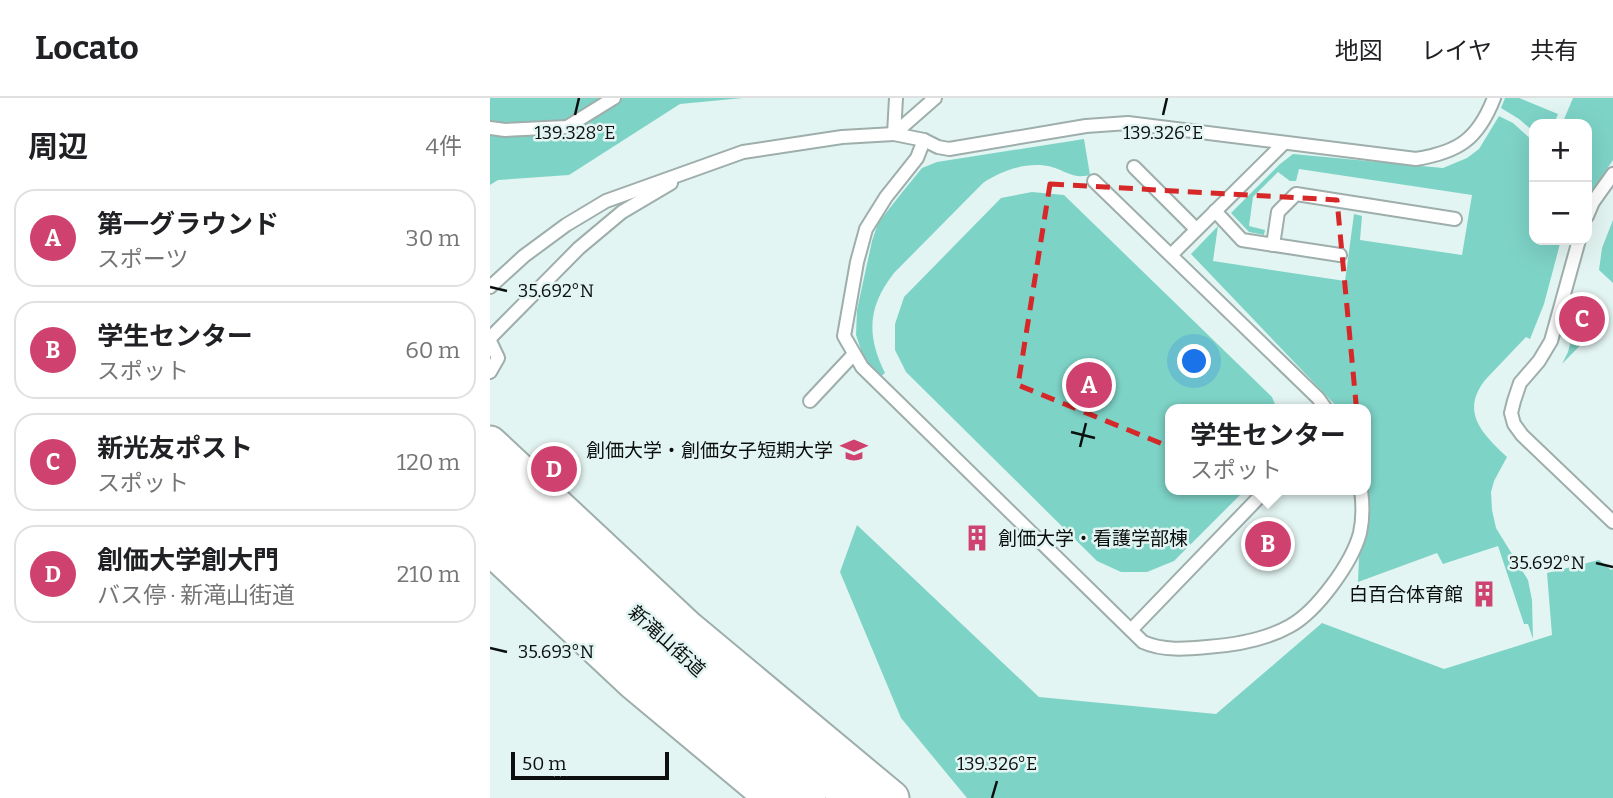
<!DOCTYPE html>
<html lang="ja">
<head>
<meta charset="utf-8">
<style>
	:root { --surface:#fff; --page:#f6f6f6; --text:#202124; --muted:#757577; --line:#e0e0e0; --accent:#cf4270 }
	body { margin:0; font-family:Bitter,"Noto Sans JP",serif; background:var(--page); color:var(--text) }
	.controls { position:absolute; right:21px; top:21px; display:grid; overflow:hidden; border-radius:14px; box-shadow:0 7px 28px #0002 }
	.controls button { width:63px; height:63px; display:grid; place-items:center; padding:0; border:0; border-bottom:2px solid var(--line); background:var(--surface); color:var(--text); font:35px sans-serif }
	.scale { position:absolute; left:21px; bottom:18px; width:158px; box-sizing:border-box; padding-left:7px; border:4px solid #0b100f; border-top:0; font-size:19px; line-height:24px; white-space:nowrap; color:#0b100f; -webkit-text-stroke:5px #e3f5f2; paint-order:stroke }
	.you { position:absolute; left:705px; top:264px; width:24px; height:24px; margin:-18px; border:5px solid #fff; border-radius:50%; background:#1a73e8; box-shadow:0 0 0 10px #1a73e833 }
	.badge { display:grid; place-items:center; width:46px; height:46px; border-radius:50%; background:var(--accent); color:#fff; font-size:23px; font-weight:700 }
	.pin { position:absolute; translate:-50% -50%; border:4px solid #fff; box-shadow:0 2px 7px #0006 }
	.popup { position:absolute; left:675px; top:306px; width:206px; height:91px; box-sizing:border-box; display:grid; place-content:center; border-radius:14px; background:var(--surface); filter:drop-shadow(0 2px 5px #0005); font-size:23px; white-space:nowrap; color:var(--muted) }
	.popup b { font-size:26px; color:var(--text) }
	.popup::after { content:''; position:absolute; left:50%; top:100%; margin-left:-14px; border:14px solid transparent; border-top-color:var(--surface) }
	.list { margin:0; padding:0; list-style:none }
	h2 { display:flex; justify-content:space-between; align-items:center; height:91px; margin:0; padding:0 28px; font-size:30px }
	h2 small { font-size:23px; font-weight:400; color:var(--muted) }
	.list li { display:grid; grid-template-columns:46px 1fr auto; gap:21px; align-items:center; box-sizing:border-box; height:98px; margin:0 14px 14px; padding:0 14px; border:2px solid var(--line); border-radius:21px }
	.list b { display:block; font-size:26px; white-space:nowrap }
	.list p { margin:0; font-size:23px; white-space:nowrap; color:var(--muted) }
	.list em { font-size:23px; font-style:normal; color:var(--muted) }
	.map { position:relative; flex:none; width:1123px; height:700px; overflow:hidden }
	header { display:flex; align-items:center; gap:42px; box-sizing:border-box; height:98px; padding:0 35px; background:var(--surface); border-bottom:2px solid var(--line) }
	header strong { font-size:33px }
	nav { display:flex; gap:38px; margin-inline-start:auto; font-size:24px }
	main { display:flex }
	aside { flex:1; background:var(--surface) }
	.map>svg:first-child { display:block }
	.green { fill:#7ed3c7 }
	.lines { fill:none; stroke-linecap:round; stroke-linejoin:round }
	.lane-casing { stroke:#9eaeab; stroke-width:16 }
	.secondary-casing { stroke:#9eaeab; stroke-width:37 }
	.lane { stroke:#fff; stroke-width:12 }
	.secondary { stroke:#fff; stroke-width:33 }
	.marked { fill:none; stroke:#d62828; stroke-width:5; stroke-dasharray:14 9; stroke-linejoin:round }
	.ticks { fill:none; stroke:#0b100f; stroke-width:2.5 }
	.labels { text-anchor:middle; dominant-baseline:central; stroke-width:5; stroke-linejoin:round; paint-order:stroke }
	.poi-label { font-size:19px; fill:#0b100f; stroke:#e3f5f2; text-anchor:end }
	.street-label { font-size:19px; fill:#0b100f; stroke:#e3f5f2 }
	.ticks-label { font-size:18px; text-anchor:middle; fill:#0b100f; stroke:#e3f5f2; stroke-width:5; stroke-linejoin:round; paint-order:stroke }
</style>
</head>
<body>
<header>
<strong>Locato</strong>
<nav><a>地図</a><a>レイヤ</a><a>共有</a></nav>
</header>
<main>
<aside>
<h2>周辺<small>4件</small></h2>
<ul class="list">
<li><span class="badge">A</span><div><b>第一グラウンド</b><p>スポーツ</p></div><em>30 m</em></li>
<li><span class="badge">B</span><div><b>学生センター</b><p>スポット</p></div><em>60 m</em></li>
<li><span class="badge">C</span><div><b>新光友ポスト</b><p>スポット</p></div><em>120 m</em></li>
<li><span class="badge">D</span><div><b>創価大学創大門</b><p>バス停 · 新滝山街道</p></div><em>210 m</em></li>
</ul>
</aside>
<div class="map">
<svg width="1123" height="700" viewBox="0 0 1123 700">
	<rect width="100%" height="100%" fill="#e3f5f2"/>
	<g class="green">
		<path d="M0 0H253L190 6 79 77 8 82 0 87Z"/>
		<path d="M1015 0H1029L1068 16 1064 26H1044V34L1029 21 1011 10Z"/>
		<path d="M1083 0H1123V62L1097 100V26H1072Z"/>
		<path d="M1009 18 1023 25 1044 44V142H1071L1054 206 1040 241 1036 239 996 281C969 314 993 336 1017 359L1004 383 1001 394 1002 412 1006 430 1038 482 1042 502 1043 541 1038 526H1034L1008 448 953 466 947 455 868 484 869 459 877 430 879 406 876 374V311H849L701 156 728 128 723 163 855 183 864 116 872 118 870 142 972 157 982 97 809 71 806 83H800L788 74 763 99 759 128 775 132 774 137 759 134 741 115 790 66 803 56 953 70 977 60 989 51Z"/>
		<path d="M594 41 600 77C583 81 578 74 562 69 538 63 513 72 493 85L404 175C378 208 376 237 395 275L389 280 373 258 366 237 367 212 382 143 388 125 414 92 432 70 447 64Z"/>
		<path d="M542 94 574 97 782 299 787 311H680V392H755L684 463 657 474H631L607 463 416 274 405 252V226L414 199 511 100Z"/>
		<path d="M1123 122V185L1109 172 1112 150Z"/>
		<path d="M1092 203 1111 221V226L1072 266 1078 254 1084 231 1091 234 1094 232 1093 229H1086V225H1093L1095 222 1090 212Z"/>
		<path d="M367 427 549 599 726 616 832 525 954 571 1062 537 1057 475 1109 462 1121 472 1123 471V700H477L411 620 350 474Z"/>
	</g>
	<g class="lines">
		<g class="lane-casing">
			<g id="lane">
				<path d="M406 0 404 36 434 42 448 49 459 51 596 28 638 25 926 61C969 54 988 41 1004 0"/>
				<path d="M0 30 15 32 77 29 124 0"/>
				<path d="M434 42 427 60 396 99 376 131 367 164 354 238 372 269 653 544C673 553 696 551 717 549 745 547 775 542 800 528 827 513 862 465 870 435 873 421 873 406 871 392"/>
				<path d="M644 69 706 131"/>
				<path d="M604 83 828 300 836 311"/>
				<path d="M725 113 752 142 850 157"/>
				<path d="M1097 118 1103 104 1123 76"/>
				<path d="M1089 142 1061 243 1049 263 1030 285 1024 303 1021 315 1024 326 1032 337 1123 424"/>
				<path d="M783 147 788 114 806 96 965 121"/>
				<path d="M681 157 794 45"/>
				<path d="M0 189 34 158 76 127 116 103 253 54 352 39 404 36 445 0"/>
				<path d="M0 240 89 150 132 114 181 85"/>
				<path d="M0 243 8 260 0 274"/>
				<path d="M320 303 364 256"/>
				<path d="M641 532 776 392"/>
			</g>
		</g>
		<g class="secondary-casing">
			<g id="secondary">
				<path d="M0 345 198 530 402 700"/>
				<path d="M0 379 176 544 362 700"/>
				<path d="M0 417 169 573 319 700"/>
				<path d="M0 450 143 584 282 700"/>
			</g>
		</g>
		<use href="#lane" class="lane"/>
		<use href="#secondary" class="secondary"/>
	</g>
	<path class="marked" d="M560 86 847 102 867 316 729 369 528 287Z"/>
	<path class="ticks" d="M85 17 89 0M673 17 677 0M0 189 17 193M581 334 605 340M590 349 596 325M1106 465 1123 469M0 550 17 554M502 700 507 683"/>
	<defs>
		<g id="university-bare" transform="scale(2.1)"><path d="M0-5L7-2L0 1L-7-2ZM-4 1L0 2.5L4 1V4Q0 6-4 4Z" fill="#cf4270" stroke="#e3f5f2" stroke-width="2.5" paint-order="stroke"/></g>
		<g id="building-bare" transform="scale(2.1)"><path d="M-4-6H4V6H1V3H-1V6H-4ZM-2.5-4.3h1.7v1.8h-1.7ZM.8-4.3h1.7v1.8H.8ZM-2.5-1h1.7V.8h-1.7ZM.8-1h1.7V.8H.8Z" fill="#cf4270" stroke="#e3f5f2" stroke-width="2.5" paint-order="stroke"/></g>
	</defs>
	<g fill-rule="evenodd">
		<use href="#university-bare" x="364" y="352"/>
		<use href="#building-bare" x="487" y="440"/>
		<use href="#building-bare" x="994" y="496"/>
	</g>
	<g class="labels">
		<g class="poi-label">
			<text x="343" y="352">創価大学・創価女子短期大学</text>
			<text x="508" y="440" text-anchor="start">創価大学・看護学部棟</text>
			<text x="973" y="496">白百合体育館</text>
		</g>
		<g class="street-label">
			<text transform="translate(177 543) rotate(42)">新滝山街道</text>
		</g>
	</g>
	<g class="ticks-label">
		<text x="85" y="41">139.328°E</text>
		<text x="673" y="41">139.326°E</text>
		<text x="66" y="199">35.692°N</text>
		<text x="1057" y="471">35.692°N</text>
		<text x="66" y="560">35.693°N</text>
		<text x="507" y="672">139.326°E</text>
	</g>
</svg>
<div class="controls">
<button>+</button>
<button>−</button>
</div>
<div class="scale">50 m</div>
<div class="you"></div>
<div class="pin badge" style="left:599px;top:287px">A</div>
<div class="pin badge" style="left:778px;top:446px">B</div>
<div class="popup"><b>学生センター</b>スポット</div>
<div class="pin badge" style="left:1092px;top:221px">C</div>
<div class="pin badge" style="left:64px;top:371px">D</div>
</div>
</main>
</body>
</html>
